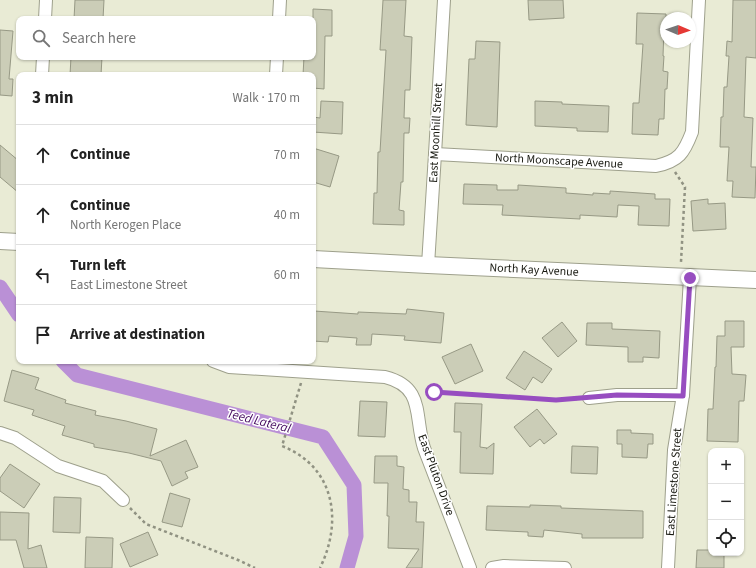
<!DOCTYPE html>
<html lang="en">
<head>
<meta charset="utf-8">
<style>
	:root { --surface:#fff; --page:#f6f6f6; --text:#222; --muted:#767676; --line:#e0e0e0 }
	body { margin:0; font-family:"Source Sans 3",sans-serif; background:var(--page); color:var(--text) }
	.controls { position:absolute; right:12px; bottom:12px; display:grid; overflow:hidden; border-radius:8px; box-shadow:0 1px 3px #0004 }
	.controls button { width:36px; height:36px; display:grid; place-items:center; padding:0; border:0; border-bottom:1px solid var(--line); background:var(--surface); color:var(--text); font:20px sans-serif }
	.compass { position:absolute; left:660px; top:12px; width:36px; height:36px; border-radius:50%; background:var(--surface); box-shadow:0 1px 3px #0004; rotate:92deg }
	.stop { position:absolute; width:12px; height:12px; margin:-9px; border:3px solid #974dc0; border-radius:50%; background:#fff }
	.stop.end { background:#974dc0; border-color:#fff; box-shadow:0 1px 4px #0008 }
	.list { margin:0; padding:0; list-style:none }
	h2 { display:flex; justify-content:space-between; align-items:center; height:52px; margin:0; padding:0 16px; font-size:17px }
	h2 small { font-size:13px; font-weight:400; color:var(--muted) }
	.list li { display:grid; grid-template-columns:26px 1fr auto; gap:12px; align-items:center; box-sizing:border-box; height:60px; padding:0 16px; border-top:1px solid var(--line) }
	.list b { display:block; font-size:15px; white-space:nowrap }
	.list p { margin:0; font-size:13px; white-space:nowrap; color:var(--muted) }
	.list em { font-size:13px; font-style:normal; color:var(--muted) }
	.icon { flex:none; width:22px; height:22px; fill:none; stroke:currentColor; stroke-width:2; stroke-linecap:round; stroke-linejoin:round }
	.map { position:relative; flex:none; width:756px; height:568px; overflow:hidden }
	.search { position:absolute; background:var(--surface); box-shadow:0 1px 3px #0004; left:16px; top:16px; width:300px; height:44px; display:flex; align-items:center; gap:10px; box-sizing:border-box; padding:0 14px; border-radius:8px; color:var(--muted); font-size:15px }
	.panel { position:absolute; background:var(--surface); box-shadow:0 1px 3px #0004; left:16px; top:72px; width:300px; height:292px; border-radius:8px }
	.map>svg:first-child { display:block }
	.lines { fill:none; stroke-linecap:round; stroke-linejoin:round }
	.canal { stroke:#ba90d6; stroke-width:15 }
	.building { fill:#cbcdb7; stroke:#979985 }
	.street-casing { stroke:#9ea08c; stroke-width:14 }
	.secondary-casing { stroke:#9ea08c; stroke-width:18 }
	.path { stroke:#909282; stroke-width:2.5; stroke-dasharray:3 3; stroke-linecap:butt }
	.street { stroke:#fff; stroke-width:12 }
	.secondary { stroke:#fff; stroke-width:16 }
	.route { stroke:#974dc0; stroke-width:5 }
	.labels { text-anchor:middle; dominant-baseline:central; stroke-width:3; stroke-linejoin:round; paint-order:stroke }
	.street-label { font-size:12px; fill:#181911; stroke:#fff }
	.water-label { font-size:13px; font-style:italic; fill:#42075d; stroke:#fff }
</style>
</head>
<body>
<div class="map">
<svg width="756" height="568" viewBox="0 0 756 568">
	<rect width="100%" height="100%" fill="#e9ebd5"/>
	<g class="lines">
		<g class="canal">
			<path d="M0 287 19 315"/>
			<path d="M63 361 77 375 323 437 354 485 356 536 347 568"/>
		</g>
	</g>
	<g class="building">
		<path d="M75 0H104L103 19H74Z"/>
		<path d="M383 0H406L404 36 412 37 410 90H405L404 118H410L409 133H404L403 182H401L399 210 404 211V225L373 224 374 193H377L378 152H380L386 50H380Z"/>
		<path d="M528 0H563L564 18 529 20Z"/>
		<path d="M733 0H756V58L746 57 744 117 753 118 751 167H756L755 198 732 197 733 181H727L729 147H720L721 117H723L724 87H727L729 56H726L727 41 732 42Z"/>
		<path d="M313 9 332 10V36H325L324 89 313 88V75H303L304 57H313Z"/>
		<path d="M637 13 666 14V29H664L663 56H664L663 71 668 72 667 89H665L664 119H659L658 135 632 134 633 103H639L643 44H636Z"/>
		<path d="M0 30 13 31 9 79H13L12 96 0 95Z"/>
		<path d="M476 41 500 42 497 127 466 125 469 59H475Z"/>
		<path d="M71 57H102L101 75H70Z"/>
		<path d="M321 101 343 102 342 134 313 132V117L320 118Z"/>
		<path d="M535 101 562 102V104L609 106 608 132 577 131V128L535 126Z"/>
		<path d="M0 145 19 161V193L0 177Z"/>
		<path d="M313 148 339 156 330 187 313 182Z"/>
		<path d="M464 184 497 185V190H518V185L566 188V193L593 195V193L610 194V191L655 194V199H670L669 226 638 225 639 206 618 205 617 217 580 215V219L502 215 503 205 463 204Z"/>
		<path d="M708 199V204L725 203 726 229 693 231 691 201Z"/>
		<path d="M407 309 444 313 441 343 404 340 405 336 372 334 371 345H356L357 338 329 336 328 342 313 341 314 311 358 314V312L406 314Z"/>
		<path d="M725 321H744V347H731L732 374 746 375 744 401H739L738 442 707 441 708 409H713L715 367H716L717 336H725Z"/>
		<path d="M562 322 577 341 558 357 542 338Z"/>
		<path d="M587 323H612V329L660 331 659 358 643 357V362H628V347L586 345Z"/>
		<path d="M471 344 483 371 455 384 442 357Z"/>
		<path d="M524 351 552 369 542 383 533 377 525 390 506 378Z"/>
		<path d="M12 370 39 378 35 389 66 400 65 403 96 411 95 415 126 421 157 429 150 456 186 440 198 467 185 472 188 478 172 486 161 461 129 453 94 447V444L62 435 65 426 32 415 34 410 4 401Z"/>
		<path d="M360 401 387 402 385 437 358 436Z"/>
		<path d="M455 403 482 404 480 447 487 448 486 449 494 443 493 474 460 473 461 432H454Z"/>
		<path d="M537 409 557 434 544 444 540 439 530 447 514 427Z"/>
		<path d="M617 430H631V433L653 434V444H648L647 458 622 457V444H617Z"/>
		<path d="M572 446 598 447 597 474 571 473Z"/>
		<path d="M375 456H397V466L404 467 403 489 409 490V502H417L416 522H424L422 568H406L419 549 388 548 389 516H387L388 483H374Z"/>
		<path d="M10 464 40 484 24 508 0 491V478Z"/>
		<path d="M170 493 190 499 182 527 162 522Z"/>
		<path d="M54 497 81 498 80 533 53 532Z"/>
		<path d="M530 505 561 506V508L643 511V538H582V534L544 530 543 537 528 536V532L486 530 487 506 530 507Z"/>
		<path d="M0 512 29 513 28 549 41 545 47 568H24L16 540H0Z"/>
		<path d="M148 532 158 555 130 567 120 544Z"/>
		<path d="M86 537 113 538 112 568H85Z"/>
		<path d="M697 550H711V553H724V568H696Z"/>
	</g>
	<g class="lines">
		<g class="street-casing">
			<g id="street">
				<path d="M45 19 46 0"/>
				<path d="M279 19 280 0"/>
				<path d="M42 75 43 57"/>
				<path d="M276 75 277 57"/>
				<path d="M435 154 656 166C679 161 684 153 692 132L699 0"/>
				<path d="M428 265 435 154 444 0"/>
				<path d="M213 361 229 367 385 377C425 387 414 416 424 448L470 568"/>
				<path d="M589 398 617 395H683"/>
				<path d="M0 433 15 438 58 466 103 481 123 500"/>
				<path d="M492 568 504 566 565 568"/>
				<path d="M668 568 674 450 683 395 690 278"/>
			</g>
		</g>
		<g class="secondary-casing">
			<g id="secondary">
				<path d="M0 241 19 242"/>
				<path d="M313 259 428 265 756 280"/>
			</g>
		</g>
		<g class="path">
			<path d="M675 172 685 187 681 262"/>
			<path d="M301 383 282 446C335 467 343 521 320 568"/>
			<path d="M431 392 556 400 577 399"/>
			<path d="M130 508 146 524 238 560 255 568"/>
		</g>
		<use href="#street" class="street"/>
		<use href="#secondary" class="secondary"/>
	</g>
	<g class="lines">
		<path class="route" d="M434 392 556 400 617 395 683 396 690 278"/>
	</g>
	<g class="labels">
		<g class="street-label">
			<text transform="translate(436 133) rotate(-87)">East Moonhill Street</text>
			<text transform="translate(559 161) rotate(3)">North Moonscape Avenue</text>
			<text transform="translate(534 270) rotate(3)">North Kay Avenue</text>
			<text transform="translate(436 475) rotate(70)">East Pluton Drive</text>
			<text transform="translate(674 482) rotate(-86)">East Limestone Street</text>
		</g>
		<g class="water-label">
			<text transform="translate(259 421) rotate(14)">Teed Lateral</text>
		</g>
	</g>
</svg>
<div class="controls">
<button>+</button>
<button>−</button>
<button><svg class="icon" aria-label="locate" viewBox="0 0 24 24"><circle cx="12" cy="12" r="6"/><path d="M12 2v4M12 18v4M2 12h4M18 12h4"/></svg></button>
</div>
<svg class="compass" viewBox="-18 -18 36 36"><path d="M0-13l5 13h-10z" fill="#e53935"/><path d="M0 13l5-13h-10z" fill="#767676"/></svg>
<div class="stop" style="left:434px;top:392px"></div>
<div class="stop end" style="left:690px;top:278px"></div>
<div class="search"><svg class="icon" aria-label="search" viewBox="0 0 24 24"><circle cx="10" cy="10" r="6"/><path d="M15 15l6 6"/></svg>Search here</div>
<section class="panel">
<h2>3 min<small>Walk · 170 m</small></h2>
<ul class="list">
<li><svg class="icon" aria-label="ahead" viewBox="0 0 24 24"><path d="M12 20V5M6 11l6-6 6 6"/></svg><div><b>Continue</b></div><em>70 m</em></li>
<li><svg class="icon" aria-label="ahead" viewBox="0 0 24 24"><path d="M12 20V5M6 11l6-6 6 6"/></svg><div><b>Continue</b><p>North Kerogen Place</p></div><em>40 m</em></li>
<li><svg class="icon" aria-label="left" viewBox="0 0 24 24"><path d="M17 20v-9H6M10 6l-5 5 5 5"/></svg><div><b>Turn left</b><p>East Limestone Street</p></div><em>60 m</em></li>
<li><svg class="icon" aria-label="arrive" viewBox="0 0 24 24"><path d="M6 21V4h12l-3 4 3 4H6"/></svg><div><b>Arrive at destination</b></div></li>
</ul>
</section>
</div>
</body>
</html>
